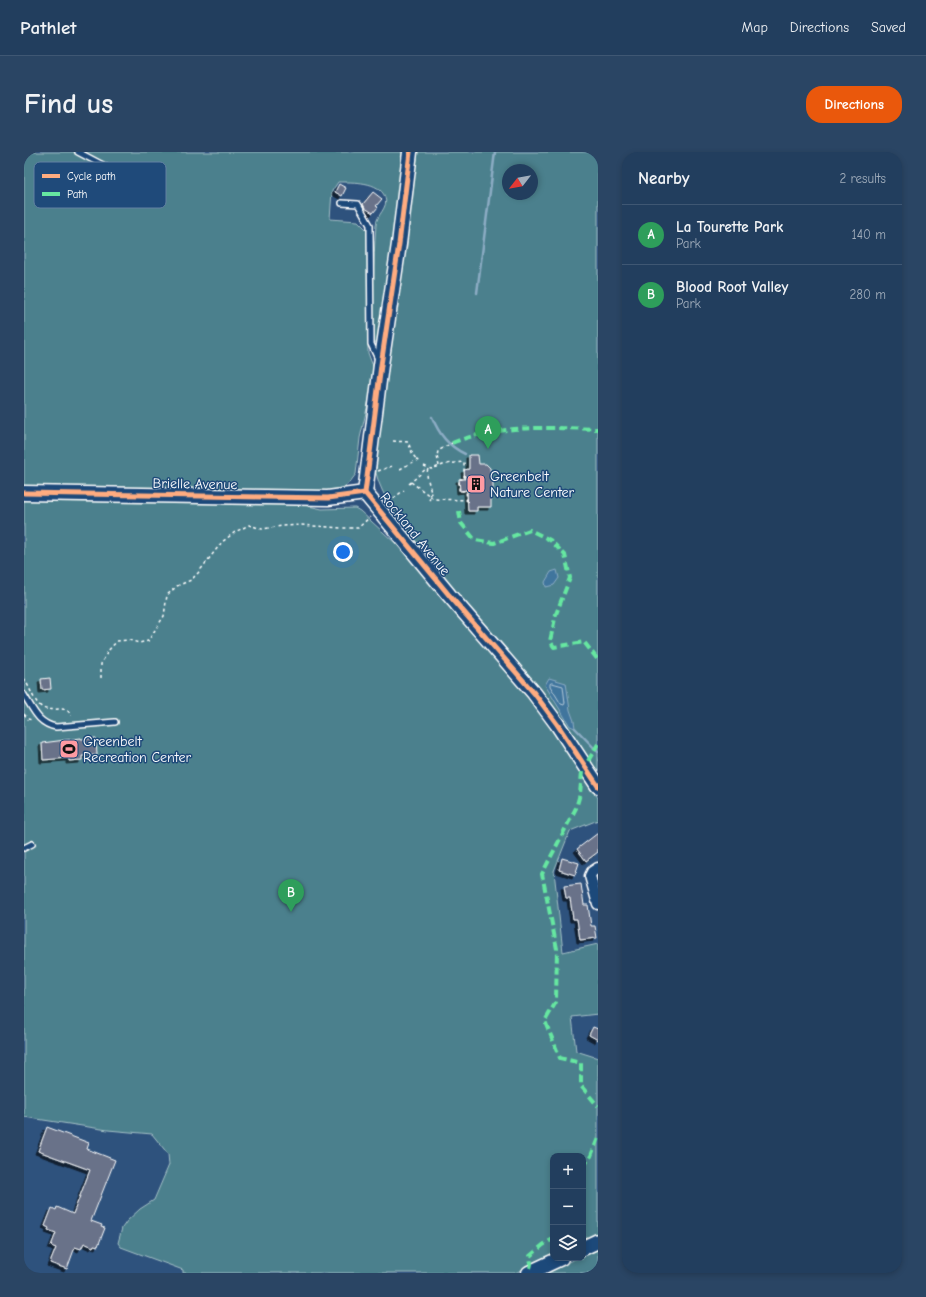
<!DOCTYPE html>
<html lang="en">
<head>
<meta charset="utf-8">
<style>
	:root { --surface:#223e5e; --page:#2a4564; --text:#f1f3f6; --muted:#a2aebc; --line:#3f5773; --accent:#ea580c }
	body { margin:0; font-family:"Comic Neue",sans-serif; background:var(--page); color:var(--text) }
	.controls { position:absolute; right:12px; bottom:12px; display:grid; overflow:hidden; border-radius:8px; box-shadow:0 2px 6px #0003 }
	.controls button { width:36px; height:36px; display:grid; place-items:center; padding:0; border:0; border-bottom:1px solid var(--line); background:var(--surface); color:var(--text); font:20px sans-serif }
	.compass { position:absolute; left:478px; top:12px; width:36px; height:36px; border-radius:50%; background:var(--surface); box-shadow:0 2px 6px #0003; rotate:239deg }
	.you { position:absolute; left:319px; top:400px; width:14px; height:14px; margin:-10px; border:3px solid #fff; border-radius:50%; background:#1a73e8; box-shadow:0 0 0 6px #1a73e833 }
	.badge { display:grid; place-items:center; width:26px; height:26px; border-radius:50%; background:var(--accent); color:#fff; font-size:13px; font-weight:700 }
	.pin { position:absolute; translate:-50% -33px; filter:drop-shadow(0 1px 2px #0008) }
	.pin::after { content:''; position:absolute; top:21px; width:14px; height:12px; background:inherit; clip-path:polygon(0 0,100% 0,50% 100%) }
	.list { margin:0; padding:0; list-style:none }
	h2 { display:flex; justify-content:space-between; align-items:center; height:52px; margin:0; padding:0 16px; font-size:17px }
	h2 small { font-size:13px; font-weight:400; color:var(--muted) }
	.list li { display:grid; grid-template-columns:26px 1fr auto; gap:12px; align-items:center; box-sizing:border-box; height:60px; padding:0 16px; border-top:1px solid var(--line) }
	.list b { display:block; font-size:15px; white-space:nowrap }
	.list p { margin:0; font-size:13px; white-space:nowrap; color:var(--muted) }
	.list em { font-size:13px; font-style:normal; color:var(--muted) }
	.icon { flex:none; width:22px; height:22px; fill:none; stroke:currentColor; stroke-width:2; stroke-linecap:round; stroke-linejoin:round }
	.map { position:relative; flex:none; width:574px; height:1121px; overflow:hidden; border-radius:16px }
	header { display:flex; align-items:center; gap:24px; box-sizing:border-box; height:56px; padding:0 20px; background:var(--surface); border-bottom:1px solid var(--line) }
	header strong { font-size:19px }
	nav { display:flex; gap:22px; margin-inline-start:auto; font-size:14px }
	.intro { display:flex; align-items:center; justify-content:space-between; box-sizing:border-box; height:96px; padding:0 24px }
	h1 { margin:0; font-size:28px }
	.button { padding:10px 18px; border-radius:16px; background:var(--accent); color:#fff; font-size:14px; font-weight:700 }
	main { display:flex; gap:24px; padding:0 24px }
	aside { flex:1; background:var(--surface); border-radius:16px; box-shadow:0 2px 6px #0003 }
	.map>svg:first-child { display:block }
	.green { fill:#4b808d; stroke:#a5c0c6; fill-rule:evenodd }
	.water { fill:#40759d; stroke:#8cacc4 }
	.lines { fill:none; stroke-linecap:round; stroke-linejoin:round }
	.shore { stroke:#b3c8d8; stroke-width:1 }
	.stream { stroke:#8cacc4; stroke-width:2.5 }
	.building { fill:#697289; stroke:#fff; filter:url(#shadow) }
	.lane-casing { stroke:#fff; stroke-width:8 }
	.street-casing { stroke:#fff; stroke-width:13 }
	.secondary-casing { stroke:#fff; stroke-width:17 }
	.path { stroke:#fff; stroke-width:1.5; stroke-dasharray:3 3; stroke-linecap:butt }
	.lane { stroke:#1f4a7a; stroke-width:5 }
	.street { stroke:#1f4a7a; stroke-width:10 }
	.secondary { stroke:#1f4a7a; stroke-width:14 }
	.quiet { stroke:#66e7a1; stroke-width:4; stroke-dasharray:8 4; stroke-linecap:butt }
	.cycleway-casing { stroke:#1f4a7a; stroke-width:8 }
	.cycleway { stroke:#ffac80; stroke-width:5 }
	.labels { text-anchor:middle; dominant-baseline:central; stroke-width:3; stroke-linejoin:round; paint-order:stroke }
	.poi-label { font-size:14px; fill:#fff; stroke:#1f4a7a; text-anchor:start }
	.street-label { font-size:14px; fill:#fff; stroke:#1f4a7a }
	.key { fill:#1f4a7a; stroke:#6280a2; stroke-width:1 }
	.key-label { font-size:11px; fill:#fff }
</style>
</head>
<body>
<header>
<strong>Pathlet</strong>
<nav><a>Map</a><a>Directions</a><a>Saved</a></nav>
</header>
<div class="intro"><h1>Find us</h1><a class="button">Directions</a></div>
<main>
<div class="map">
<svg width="574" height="1121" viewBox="0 0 574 1121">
	<defs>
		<filter id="shadow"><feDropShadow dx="-3" dy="3" stdDeviation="0" flood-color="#0009"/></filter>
	</defs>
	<rect width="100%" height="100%" fill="#2e527d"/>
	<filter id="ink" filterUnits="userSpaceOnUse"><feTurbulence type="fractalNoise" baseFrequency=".025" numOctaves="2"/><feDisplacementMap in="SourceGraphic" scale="8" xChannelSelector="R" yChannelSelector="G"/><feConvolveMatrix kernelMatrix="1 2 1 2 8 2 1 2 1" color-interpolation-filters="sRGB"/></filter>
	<g filter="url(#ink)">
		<g class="green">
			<path d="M0 0H381L354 191 351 190 349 186C349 149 349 111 352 73 352 63 365 56 361 45 355 29 329 30 314 30L308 39 306 67 334 69 343 78 344 201 350 217 349 230 336 286 332 322 326 330 320 335 309 339 289 341 0 336Z"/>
			<path d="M391 0H574V625L391 388C376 367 358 346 352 321L355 277 378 116ZM484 18H508V42H484Z"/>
			<path d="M0 346 275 352 298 357 331 356 336 359 393 411 521 564 574 646V668L546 679 530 719 539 800 574 792V862L548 865 552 899 574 906V1081L559 1089V1004H529V1103L491 1121H159V1118L97 1095 94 1091 98 1076 103 1069 116 1057 130 1048 145 1013 144 1002 128 982 84 978 0 965Z"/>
			<path d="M574 1096V1121H521L553 1106H559V1103Z"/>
		</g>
		<g class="water">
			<path d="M533 418 535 426 530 433 522 435 521 430 527 420Z"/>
			<path d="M525 526 542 531 546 558 550 569 551 576 546 574 521 533Z"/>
		</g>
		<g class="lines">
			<path class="shore" d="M528 531 539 534 541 551 540 553 537 552 526 534V532Z"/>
			<g class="stream">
				<path d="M453 141 471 0"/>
				<path d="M408 265C415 282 424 294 441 302"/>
				<path d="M551 576 574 600"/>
			</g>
		</g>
		<g class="building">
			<path d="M315 32 322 36 318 44 311 40Z"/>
			<path d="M349 40 358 47 352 54 354 55 349 61 341 56 339 52Z"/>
			<path d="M445 303H454L455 312H462L466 316 467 326H469V338H467V355H453V359H444L443 338 436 339 435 327H441L440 318 445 317Z"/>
			<path d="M26 526 27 537 18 538 17 527Z"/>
			<path d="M57 586V587L72 586 73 603 58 604V608L45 609V606L19 608 18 591Z"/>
			<path d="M574 681V700L562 709 553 697Z"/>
			<path d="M538 706 555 711 551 723 535 718Z"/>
			<path d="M557 732 560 753H564L567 774H571L573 786 556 788 553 767H549L546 746H542L540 734Z"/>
			<path d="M569 875 574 877V888L565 883Z"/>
			<path d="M23 975 65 991 63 997 91 1008 67 1069 78 1073 77 1075 81 1076 74 1094 70 1093 69 1095 60 1091 57 1097 51 1095 43 1117 26 1111 32 1096 27 1094 32 1081 24 1078 25 1076 21 1074 28 1056 32 1058 33 1055 49 1062 66 1018 14 999Z"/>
		</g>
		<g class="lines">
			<g class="lane-casing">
				<g id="lane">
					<path d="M54 0 115 32"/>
					<path d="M318 51 334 52 346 73 347 192 354 207"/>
					<path d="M0 543C9 557 14 572 32 575L91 570"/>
					<path d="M0 696 8 692"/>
				</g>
			</g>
			<g class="street-casing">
				<path id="street" d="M574 716 568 720 566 724 574 752"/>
			</g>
			<g class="secondary-casing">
				<g id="secondary">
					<path d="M386 0 375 92 357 213 341 341 425 443 510 541 533 572 574 634"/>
					<path d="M0 341 304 346 341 341"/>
					<path d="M559 1096 574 1089"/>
					<path d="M505 1121 537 1106"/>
				</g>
			</g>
			<g class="path">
				<path d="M369 289 384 290 389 303 393 308"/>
				<path d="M400 314 407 317 422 312 440 310V327H435V339H442L443 351"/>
				<path d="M415 314 413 304 414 299 428 291"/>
				<path d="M376 317 393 308 396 311"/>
				<path d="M404 317C400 327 411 339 405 348"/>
				<path d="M354 319 368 314"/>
				<path d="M387 330 410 347 443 348"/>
				<path d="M385 332 403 316"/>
				<path d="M365 350 380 338"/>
				<path d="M77 526V512L84 499 93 489 105 488 115 491 124 489 140 464 143 443 153 434 167 428 174 421 198 390 211 380 225 373 238 377 259 374 277 373 318 376H334L346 365"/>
				<path d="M0 527C6 535 10 551 19 556 29 561 43 551 47 564"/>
				<path d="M0 562 4 567 8 568"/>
			</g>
			<use href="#lane" class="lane"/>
			<use href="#street" class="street"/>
			<use href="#secondary" class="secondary"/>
			<g class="quiet">
				<path d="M428 291C475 272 525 276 574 277"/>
				<path d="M435 359 437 371 451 388 470 391 506 378 526 388 541 403 546 426 532 462 526 489 530 495 560 490 574 508"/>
				<path d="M564 609 574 592"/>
				<path d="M558 620 556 642 552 656 518 722 533 797 532 850 521 869 536 906 557 911V934L574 954"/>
				<path d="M559 1015 567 1004 574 986"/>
				<path d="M506 1116 507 1112 506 1104 519 1093 529 1087"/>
			</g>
			<g class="cycleway-casing">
				<g id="cycleway">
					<path d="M386 0 375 92 357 213 341 341 425 443 510 541 533 572 574 634"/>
					<path d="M0 341 304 346 341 341"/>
				</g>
			</g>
			<use href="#cycleway" class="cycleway"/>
		</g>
	</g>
	<defs>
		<g id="building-square" transform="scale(1)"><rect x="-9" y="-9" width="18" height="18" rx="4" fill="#ff9aa2" stroke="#1f4a7a"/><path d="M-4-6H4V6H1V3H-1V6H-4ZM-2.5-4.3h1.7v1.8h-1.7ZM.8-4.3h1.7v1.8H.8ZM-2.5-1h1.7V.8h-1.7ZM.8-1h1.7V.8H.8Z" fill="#111"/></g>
		<g id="stadium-square" transform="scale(1)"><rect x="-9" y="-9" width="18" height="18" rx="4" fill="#ff9aa2" stroke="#1f4a7a"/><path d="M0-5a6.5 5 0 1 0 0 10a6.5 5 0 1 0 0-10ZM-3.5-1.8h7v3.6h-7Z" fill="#111"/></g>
	</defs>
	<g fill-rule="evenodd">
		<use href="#building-square" x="452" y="332"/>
		<use href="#stadium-square" x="45" y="597"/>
	</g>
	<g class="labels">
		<g class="poi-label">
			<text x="466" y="324">Greenbelt<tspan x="466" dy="16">Nature Center</tspan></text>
			<text x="59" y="589">Greenbelt<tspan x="59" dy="16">Recreation Center</tspan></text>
		</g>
		<g class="street-label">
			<text transform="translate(171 332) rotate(1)">Brielle Avenue</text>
			<text transform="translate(391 382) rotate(51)">Rockland Avenue</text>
		</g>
	</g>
	<rect x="10" y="10" width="132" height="46" rx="6" class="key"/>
	<rect x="18" y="22" width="18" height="4" fill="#ffac80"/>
	<rect x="18" y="40" width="18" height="4" fill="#66e7a1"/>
	<g class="key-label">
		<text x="43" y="28">Cycle path</text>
		<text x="43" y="46">Path</text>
	</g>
</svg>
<div class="controls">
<button>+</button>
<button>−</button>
<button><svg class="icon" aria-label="layers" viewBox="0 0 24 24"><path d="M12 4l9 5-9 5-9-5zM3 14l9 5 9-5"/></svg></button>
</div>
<svg class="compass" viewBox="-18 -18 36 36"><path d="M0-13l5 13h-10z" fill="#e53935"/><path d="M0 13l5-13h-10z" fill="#a2aebc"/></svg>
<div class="you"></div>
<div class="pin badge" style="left:464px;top:297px;background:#2e9e5b">A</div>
<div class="pin badge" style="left:267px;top:760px;background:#2e9e5b">B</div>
</div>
<aside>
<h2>Nearby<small>2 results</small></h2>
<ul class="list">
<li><span class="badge" style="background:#2e9e5b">A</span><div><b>La Tourette Park</b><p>Park</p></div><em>140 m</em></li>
<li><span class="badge" style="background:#2e9e5b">B</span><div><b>Blood Root Valley</b><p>Park</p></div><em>280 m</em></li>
</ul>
</aside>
</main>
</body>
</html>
